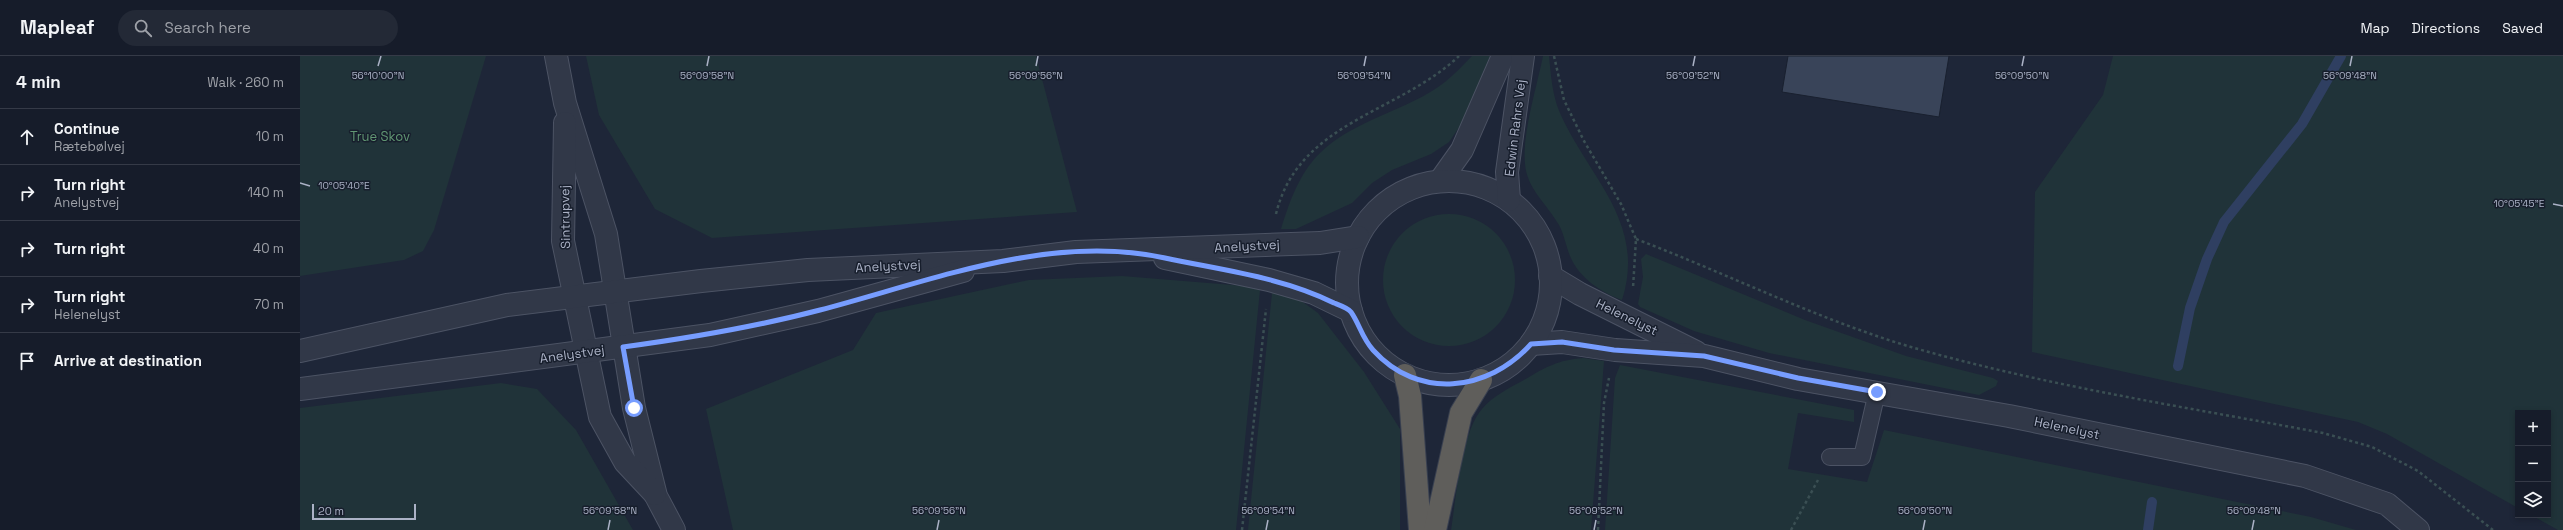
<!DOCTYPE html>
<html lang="en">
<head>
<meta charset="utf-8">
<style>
	:root { --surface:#161c2a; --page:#232936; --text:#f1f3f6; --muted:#9ea1a8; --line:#353a47 }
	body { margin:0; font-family:"Space Grotesk",sans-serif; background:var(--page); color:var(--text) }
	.controls { position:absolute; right:12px; bottom:12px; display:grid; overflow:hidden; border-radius:0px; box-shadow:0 2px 6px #0003 }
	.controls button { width:36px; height:36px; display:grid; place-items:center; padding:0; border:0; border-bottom:1px solid var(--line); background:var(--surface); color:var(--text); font:20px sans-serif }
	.scale { position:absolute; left:12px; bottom:10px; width:104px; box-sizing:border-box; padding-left:4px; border:2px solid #abb2c6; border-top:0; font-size:11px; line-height:14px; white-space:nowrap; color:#abb2c6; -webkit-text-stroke:3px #171e2c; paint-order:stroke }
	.stop { position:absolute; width:12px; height:12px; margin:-9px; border:3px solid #779dff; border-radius:50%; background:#fff }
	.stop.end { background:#779dff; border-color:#fff; box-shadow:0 1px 4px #0008 }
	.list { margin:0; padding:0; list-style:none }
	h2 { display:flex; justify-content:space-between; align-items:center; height:52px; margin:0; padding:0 16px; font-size:17px }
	h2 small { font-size:13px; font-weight:400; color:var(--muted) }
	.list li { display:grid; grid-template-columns:26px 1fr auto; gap:12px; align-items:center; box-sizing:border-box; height:56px; padding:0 16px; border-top:1px solid var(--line) }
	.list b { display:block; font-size:15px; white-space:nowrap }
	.list p { margin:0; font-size:13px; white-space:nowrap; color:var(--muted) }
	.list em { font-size:13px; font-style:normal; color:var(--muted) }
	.icon { flex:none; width:22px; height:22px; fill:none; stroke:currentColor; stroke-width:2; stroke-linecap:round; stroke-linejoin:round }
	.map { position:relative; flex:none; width:2263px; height:474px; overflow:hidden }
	header { display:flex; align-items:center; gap:24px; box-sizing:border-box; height:56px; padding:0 20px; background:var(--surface); border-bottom:1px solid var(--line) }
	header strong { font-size:19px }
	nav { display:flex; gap:22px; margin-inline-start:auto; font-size:14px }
	.search { width:280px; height:36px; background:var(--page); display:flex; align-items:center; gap:10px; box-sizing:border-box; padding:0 14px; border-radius:22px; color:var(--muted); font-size:15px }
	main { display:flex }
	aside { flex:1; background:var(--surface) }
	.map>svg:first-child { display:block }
	.green { fill:#203339 }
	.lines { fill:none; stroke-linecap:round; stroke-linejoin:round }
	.stream { stroke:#2f3f61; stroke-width:10 }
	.building { fill:#394459; stroke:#19202f }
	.service-casing { stroke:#4c5364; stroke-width:18 }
	.minor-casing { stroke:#4c5364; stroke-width:24 }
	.tertiary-casing { stroke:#4c5364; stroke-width:24 }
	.trunk-casing { stroke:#394050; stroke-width:24 }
	.path { stroke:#3a4f53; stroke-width:2.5; stroke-dasharray:3 3; stroke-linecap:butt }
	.service { stroke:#313848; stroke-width:16 }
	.minor { stroke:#313848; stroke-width:22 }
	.tertiary { stroke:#313848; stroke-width:22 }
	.trunk { stroke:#5f5e5b; stroke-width:22 }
	.route { stroke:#779dff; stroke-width:5 }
	.ticks { fill:none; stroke:#abb2c6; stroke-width:1.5 }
	.labels { text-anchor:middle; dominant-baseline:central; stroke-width:3; stroke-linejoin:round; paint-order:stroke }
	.street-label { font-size:13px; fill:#abb2c6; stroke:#171e2c }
	.park-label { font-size:13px; fill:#619773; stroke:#171e2c }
	.ticks-label { font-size:10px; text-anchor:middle; fill:#abb2c6; stroke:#171e2c; stroke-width:3; stroke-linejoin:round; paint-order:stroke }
</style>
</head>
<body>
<header>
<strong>Mapleaf</strong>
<div class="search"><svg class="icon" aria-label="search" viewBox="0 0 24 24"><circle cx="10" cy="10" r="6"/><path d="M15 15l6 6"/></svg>Search here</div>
<nav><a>Map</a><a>Directions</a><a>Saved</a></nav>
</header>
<main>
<aside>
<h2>4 min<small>Walk · 260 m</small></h2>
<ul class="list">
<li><svg class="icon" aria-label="ahead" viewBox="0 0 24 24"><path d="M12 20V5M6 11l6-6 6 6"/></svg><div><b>Continue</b><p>Rætebølvej</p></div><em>10 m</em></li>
<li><svg class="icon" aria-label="right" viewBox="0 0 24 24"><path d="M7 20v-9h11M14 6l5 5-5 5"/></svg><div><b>Turn right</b><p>Anelystvej</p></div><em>140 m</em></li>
<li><svg class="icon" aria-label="right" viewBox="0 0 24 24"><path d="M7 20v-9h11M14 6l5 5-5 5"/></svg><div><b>Turn right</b></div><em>40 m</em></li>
<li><svg class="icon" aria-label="right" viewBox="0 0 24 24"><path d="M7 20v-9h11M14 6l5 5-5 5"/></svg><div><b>Turn right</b><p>Helenelyst</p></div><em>70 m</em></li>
<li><svg class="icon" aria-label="arrive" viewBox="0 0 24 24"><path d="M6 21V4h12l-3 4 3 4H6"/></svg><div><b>Arrive at destination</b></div></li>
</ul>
</aside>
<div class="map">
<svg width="2263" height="474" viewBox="0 0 2263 474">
	<rect width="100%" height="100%" fill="#1e2638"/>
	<g class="green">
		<path d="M0 0H186L134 174 123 195 104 204 0 220Z"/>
		<path d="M286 0H736L777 156 412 182 355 153 299 59Z"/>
		<path d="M1172 0H1190L1162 67 1149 86 1131 98 1092 114 1072 127 1052 147 996 173H981C989 147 999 118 1019 98 1054 63 1108 55 1145 26 1155 18 1163 9 1172 0Z"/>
		<path d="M1243 0H1249C1251 19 1252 39 1260 57 1288 121 1347 166 1322 244 1302 237 1279 222 1270 200 1266 190 1264 178 1259 169 1247 148 1227 133 1225 108 1222 78 1237 30 1243 0Z"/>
		<path d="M1813 0H2263V474H2258L2231 459H2248V357H2218V452L2087 378 2058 366 1732 296 1735 136 1803 39Z"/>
		<circle cx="1149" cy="224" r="66"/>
		<path d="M1346 198 1505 264 1606 300 1693 322 1698 325 1696 330 1679 339 1469 297 1394 275 1340 251 1338 248 1343 221 1341 203Z"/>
		<path d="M822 220 945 230 960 234 936 474H433L406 353 553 294 576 257 729 224Z"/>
		<path d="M972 237 1000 244 1018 257 1064 316 1100 373V474H948Z"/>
		<path d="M1283 302 1304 305 1291 474H1151C1156 443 1161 377 1182 353 1193 340 1209 332 1224 324 1246 311 1258 304 1283 302Z"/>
		<path d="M1320 309 1554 354V366L1498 357 1488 413 1567 426 1584 374 2011 461 2056 474H1305L1315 322Z"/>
		<path d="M201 327 237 333 276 374 333 474H0V352Z"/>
	</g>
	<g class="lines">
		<g class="stream">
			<path d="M1878 310 1890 252 1907 203 1924 166 2002 68 2041 0"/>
			<path d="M1848 474 1852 446"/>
		</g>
	</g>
	<path class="building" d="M1488 0H1649L1639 61 1482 36Z"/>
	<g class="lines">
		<g class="service-casing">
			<path id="service" d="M1530 401H1562L1577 336"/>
		</g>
		<g class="minor-casing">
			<g id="minor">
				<path d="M256 0 265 47 306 178 334 352 356 440 374 474"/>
				<path d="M265 67 263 185 300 361 325 406 355 438"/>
				<path d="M1250 220 1280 238 1396 296"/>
				<path d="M1231 288 1262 286 1315 294 1404 300 1498 323 1709 360 2005 420 2087 448 2118 474"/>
			</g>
		</g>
		<g class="tertiary-casing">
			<g id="tertiary">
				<path d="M1140 125 1162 94 1203 0"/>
				<circle cx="1149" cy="227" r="102"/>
				<path d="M1209 144 1207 116 1223 0"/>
				<path d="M865 202 969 224 1014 237 1051 255"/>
				<path d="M0 295 207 249 401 225 508 214 703 205 776 196 1020 187 1058 181"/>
				<path d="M0 333 410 279 518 255 663 215"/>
			</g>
		</g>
		<g class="trunk-casing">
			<g id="trunk">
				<path d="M1105 319 1110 340 1120 474"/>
				<path d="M1135 474 1161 357 1181 324"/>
			</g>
		</g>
		<g class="path">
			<path d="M1254 0 1264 44 1284 85 1321 148 1336 183 1333 232"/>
			<path d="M976 158C998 66 1099 57 1159 0"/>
			<path d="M1336 183C1428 218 1517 263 1611 291 1746 330 1886 351 2023 377L2072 391 2118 415 2193 474"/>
			<path d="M942 474 966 253"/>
			<path d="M1298 474 1304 347 1309 322"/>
			<path d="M1491 474 1518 424"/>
		</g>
		<use href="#service" class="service"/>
		<use href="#minor" class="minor"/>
		<use href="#tertiary" class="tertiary"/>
		<use href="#trunk" class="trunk"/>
	</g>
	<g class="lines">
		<path class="route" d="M334 352 323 291C390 282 455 271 520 254 631 225 749 177 865 202 921 214 982 221 1034 247 1039 249 1048 252 1051 256 1059 267 1062 282 1073 294 1118 344 1188 336 1231 288L1262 286 1314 294 1404 300 1498 322 1577 336"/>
	</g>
	<path class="ticks" d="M78 10 81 0M407 10 409 0M736 10 738 0M1064 10 1066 0M1393 10 1395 0M1722 10 1724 0M2050 10 2052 0M0 127 10 130M2253 148 2263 150M308 474 310 464M637 474 639 464M966 474 968 464M1294 474 1296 464M1623 474 1625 464M1952 474 1954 464"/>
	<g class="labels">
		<g class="street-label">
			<text transform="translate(1215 72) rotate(-83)">Edwin Rahrs Vej</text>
			<text transform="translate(265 161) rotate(-91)">Sintrupvej</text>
			<text transform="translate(947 190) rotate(-3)">Anelystvej</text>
			<text transform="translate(588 210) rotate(-3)">Anelystvej</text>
			<text transform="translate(1327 261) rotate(26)">Helenelyst</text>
			<text transform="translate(272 298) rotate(-8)">Anelystvej</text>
			<text transform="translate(1767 372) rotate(12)">Helenelyst</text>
		</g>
		<g class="park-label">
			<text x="80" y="80">True Skov</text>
		</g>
	</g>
	<g class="ticks-label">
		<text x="78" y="23">56°10'00"N</text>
		<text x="407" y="23">56°09'58"N</text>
		<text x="736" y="23">56°09'56"N</text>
		<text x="1064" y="23">56°09'54"N</text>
		<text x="1393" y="23">56°09'52"N</text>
		<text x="1722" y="23">56°09'50"N</text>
		<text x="2050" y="23">56°09'48"N</text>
		<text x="44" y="133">10°05'40"E</text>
		<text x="2219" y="151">10°05'45"E</text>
		<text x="310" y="458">56°09'58"N</text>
		<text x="639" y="458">56°09'56"N</text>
		<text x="968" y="458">56°09'54"N</text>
		<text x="1296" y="458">56°09'52"N</text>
		<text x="1625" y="458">56°09'50"N</text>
		<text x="1954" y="458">56°09'48"N</text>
	</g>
</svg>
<div class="controls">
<button>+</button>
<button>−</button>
<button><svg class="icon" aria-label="layers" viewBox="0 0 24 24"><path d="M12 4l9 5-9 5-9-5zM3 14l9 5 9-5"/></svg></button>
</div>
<div class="scale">20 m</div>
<div class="stop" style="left:334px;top:352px"></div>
<div class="stop end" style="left:1577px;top:336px"></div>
</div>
</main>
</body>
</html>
